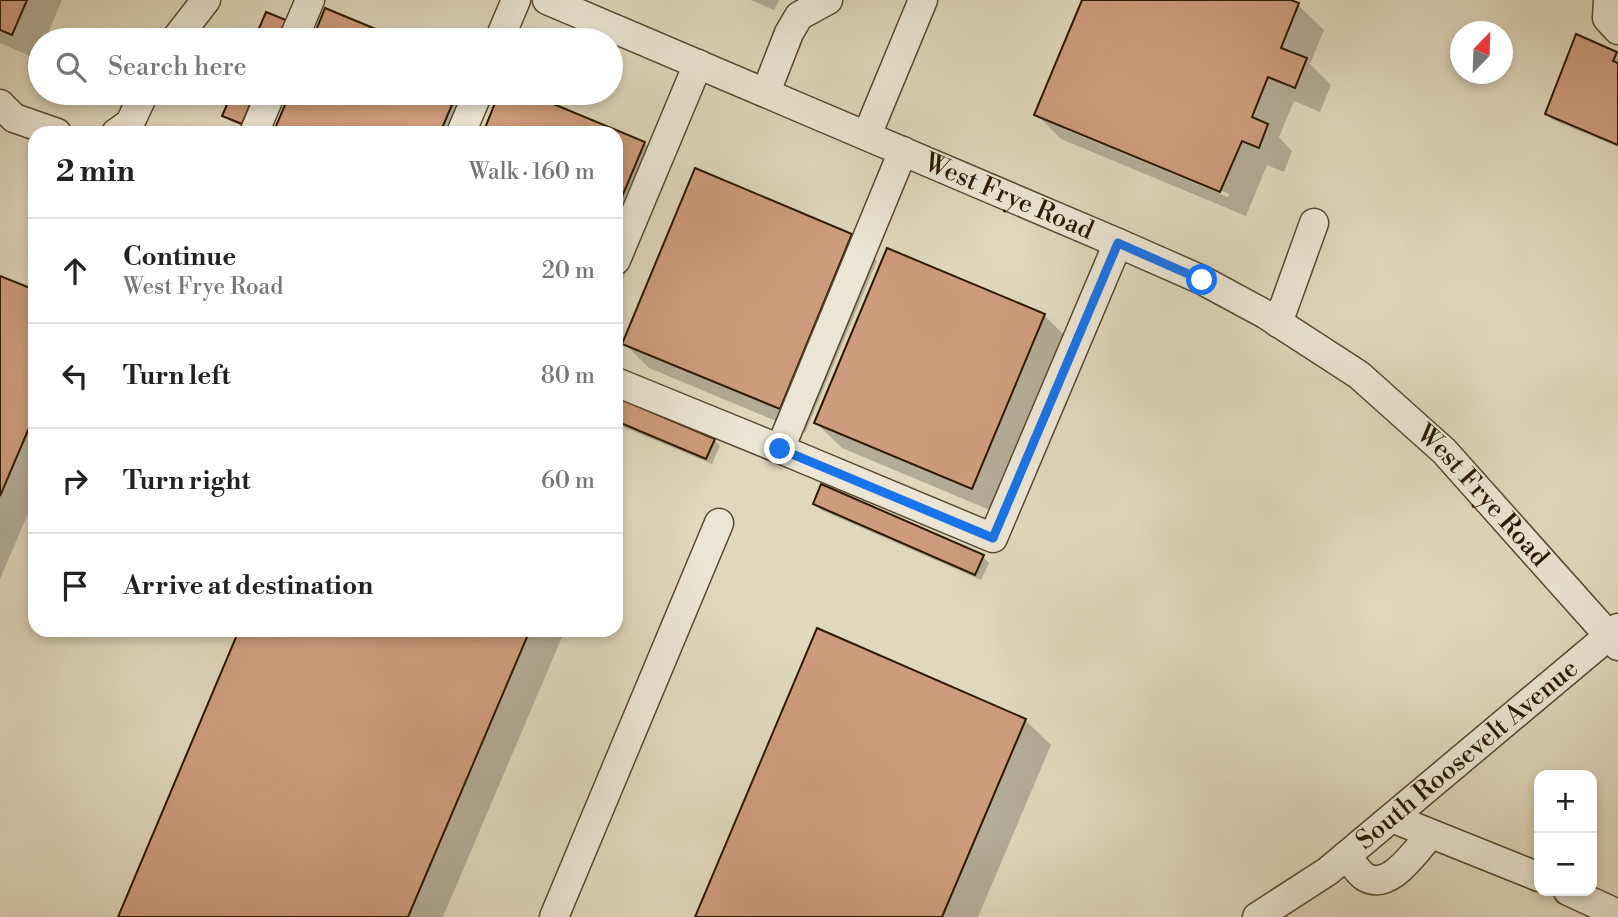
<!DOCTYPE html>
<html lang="en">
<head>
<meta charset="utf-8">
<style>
	:root { --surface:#fff; --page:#f2f2f2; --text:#222; --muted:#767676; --line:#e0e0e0 }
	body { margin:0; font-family:"Libre Bodoni",serif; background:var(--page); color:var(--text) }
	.controls { position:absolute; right:21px; bottom:21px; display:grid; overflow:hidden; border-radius:14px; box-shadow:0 4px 10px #0003 }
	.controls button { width:63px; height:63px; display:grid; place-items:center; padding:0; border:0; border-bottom:2px solid var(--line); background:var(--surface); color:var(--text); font:35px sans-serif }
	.compass { position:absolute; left:1450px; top:21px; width:63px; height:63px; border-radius:50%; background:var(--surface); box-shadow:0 4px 10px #0003; rotate:23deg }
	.stop { position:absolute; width:21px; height:21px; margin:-16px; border:5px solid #1a73e8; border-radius:50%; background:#fff }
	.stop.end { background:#1a73e8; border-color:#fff; box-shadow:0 2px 7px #0008 }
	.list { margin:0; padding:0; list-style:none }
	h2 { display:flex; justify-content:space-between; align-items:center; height:91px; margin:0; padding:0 28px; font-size:30px }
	h2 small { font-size:23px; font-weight:400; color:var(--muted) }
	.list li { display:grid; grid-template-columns:46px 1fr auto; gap:21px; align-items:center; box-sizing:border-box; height:105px; padding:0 28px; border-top:2px solid var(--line) }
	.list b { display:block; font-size:26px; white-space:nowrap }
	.list p { margin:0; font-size:23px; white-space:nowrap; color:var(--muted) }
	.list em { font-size:23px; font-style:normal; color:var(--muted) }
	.icon { flex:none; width:38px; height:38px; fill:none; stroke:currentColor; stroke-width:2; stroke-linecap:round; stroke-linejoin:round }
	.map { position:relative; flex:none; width:1618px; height:917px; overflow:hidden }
	.search { position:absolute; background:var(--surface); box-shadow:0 4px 10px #0003; left:28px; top:28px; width:595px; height:77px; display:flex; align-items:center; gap:18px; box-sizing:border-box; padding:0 24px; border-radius:38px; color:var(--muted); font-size:26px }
	.panel { position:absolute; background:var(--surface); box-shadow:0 4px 10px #0003; left:28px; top:126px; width:595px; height:511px; border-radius:21px }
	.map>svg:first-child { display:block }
	.shadow { fill:#0003; fill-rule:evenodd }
	.building { fill:#ce9c7c; stroke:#2c1901; stroke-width:2 }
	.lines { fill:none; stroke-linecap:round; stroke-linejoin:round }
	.minor-casing { stroke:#594930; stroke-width:31 }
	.minor { stroke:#ebe6d4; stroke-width:28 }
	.route { stroke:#1a73e8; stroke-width:9 }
	.labels { text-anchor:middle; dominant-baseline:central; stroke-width:6; stroke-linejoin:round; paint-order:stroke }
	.street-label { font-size:26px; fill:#2c1901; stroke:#ebe6d4 }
</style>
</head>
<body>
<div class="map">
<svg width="1618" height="917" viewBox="0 0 1618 917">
	<rect width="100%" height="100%" fill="#e0d8bd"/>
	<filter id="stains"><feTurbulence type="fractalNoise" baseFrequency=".00286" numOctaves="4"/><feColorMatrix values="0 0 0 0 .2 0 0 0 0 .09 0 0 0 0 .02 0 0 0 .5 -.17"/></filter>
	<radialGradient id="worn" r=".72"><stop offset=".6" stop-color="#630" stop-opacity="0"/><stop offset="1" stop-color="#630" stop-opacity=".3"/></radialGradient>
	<g class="shadow">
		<path d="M0 0H62L45 40H40V52L37 59 0 43Z"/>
		<path d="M751 0H779L774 10Z"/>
		<path d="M1083 0H1287L1298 5 1324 30 1310 64 1331 85 1320 112 1294 101 1279 137 1292 151 1284 172 1267 165 1246 216 1061 139 1036 114ZM1064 125 1229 194 1228 197 1064 129Z"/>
		<path d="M1577 37 1618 55V147L1553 120 1547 114Z"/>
		<path d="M234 93H264L248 129 230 121 224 115Z"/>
		<path d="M292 93H490L492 94 476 133H275Z"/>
		<path d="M501 93H523L644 143 669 169 616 296V133H484Z"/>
		<path d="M851 235 877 261 805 433 649 368 624 343Z"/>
		<path d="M0 278 35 292V497L0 579Z"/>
		<path d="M1044 315 1069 340 997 513 842 448 816 423Z"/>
		<path d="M616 399 714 440 720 446 712 464 616 424Z"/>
		<path d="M815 504 983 557 989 563 981 580 821 510Z"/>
		<path d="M241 630H565L443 917H120Z"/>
		<path d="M1025 720 1051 745 978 917H697Z"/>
	</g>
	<g class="building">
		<path d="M0 0H27L12 35 0 30Z"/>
		<path d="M1082 0H1291L1299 3 1281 48 1307 58 1295 88 1268 77 1252 117 1268 124 1259 148 1242 141 1220 192 1034 115Z"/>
		<path d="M325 8 402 40H312Z"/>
		<path d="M266 12 286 20 277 40H254Z"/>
		<path d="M1576 34 1617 52 1613 61 1618 63V145L1545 114Z"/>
		<path d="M232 93H255L242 124 222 116Z"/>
		<path d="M290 93H457L440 133H273Z"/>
		<path d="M499 93H527L645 142 616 211V133H483Z"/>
		<path d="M695 168 852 234 780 409 622 344Z"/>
		<path d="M887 248 1045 314 972 489 814 423Z"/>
		<path d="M0 276 35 290V414L0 496Z"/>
		<path d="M616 397 715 439 706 459 616 421Z"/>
		<path d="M821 484 984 555 975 575 813 504Z"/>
		<path d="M817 628 1026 719 942 917H695Z"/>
		<path d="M239 630H530L408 917H118Z"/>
	</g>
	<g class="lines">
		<g class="minor-casing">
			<g id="minor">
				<path id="s1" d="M547 0 1118 243 1202 280 1265 314 1359 375 1444 451 1618 646"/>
				<path d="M1608 0 1607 18 1618 30"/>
				<path d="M175 40 206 0"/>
				<path d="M293 40 310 0"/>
				<path d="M499 40 516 0"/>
				<path d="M766 92 789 33 799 16 828 0"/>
				<path d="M0 104 14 118 57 133"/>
				<path d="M116 133 130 123 144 93"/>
				<path d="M254 133 271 93"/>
				<path d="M461 133 478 93"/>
				<path d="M867 135 923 0"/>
				<path d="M616 260 698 64"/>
				<path d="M1278 323 1314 223"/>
				<path d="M616 382 780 449 903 151"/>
				<path d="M780 449 993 538 1118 243"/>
				<path d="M1392 818 1539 877"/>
				<path d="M1347 855C1352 862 1357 872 1365 877 1390 892 1416 850 1431 834"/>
				<path d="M1568 891 1618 914"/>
				<path d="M554 917 719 523"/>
				<path id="s2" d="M1257 917 1328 871 1618 628"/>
			</g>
		</g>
		<use href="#minor" class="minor"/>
	</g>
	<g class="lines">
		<path class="route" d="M780 449 993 538 1118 243 1202 280"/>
	</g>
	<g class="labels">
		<g class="street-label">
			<text stroke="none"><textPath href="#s1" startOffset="502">West Frye Road</textPath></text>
			<text stroke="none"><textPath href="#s1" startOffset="1069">West Frye Road</textPath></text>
			<text stroke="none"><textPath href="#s2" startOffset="266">South Roosevelt Avenue</textPath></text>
		</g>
	</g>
	<rect width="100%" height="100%" filter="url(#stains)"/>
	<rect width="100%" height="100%" fill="url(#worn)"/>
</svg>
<div class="controls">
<button>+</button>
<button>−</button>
</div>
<svg class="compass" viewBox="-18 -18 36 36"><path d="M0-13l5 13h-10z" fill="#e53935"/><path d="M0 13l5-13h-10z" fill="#767676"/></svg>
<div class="stop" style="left:1202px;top:280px"></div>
<div class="stop end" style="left:780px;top:449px"></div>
<div class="search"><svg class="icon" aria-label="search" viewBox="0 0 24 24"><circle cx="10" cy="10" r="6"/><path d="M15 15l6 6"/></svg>Search here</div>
<section class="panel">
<h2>2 min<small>Walk · 160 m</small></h2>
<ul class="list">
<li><svg class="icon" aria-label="ahead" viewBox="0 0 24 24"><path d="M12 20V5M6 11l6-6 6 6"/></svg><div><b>Continue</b><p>West Frye Road</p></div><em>20 m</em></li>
<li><svg class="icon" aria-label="left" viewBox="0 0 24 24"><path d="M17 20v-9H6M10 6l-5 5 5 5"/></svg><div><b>Turn left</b></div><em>80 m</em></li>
<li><svg class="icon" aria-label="right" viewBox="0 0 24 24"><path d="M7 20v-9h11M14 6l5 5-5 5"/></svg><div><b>Turn right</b></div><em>60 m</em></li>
<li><svg class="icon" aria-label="arrive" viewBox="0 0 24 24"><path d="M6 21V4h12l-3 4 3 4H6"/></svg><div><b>Arrive at destination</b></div></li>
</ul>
</section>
</div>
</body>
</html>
